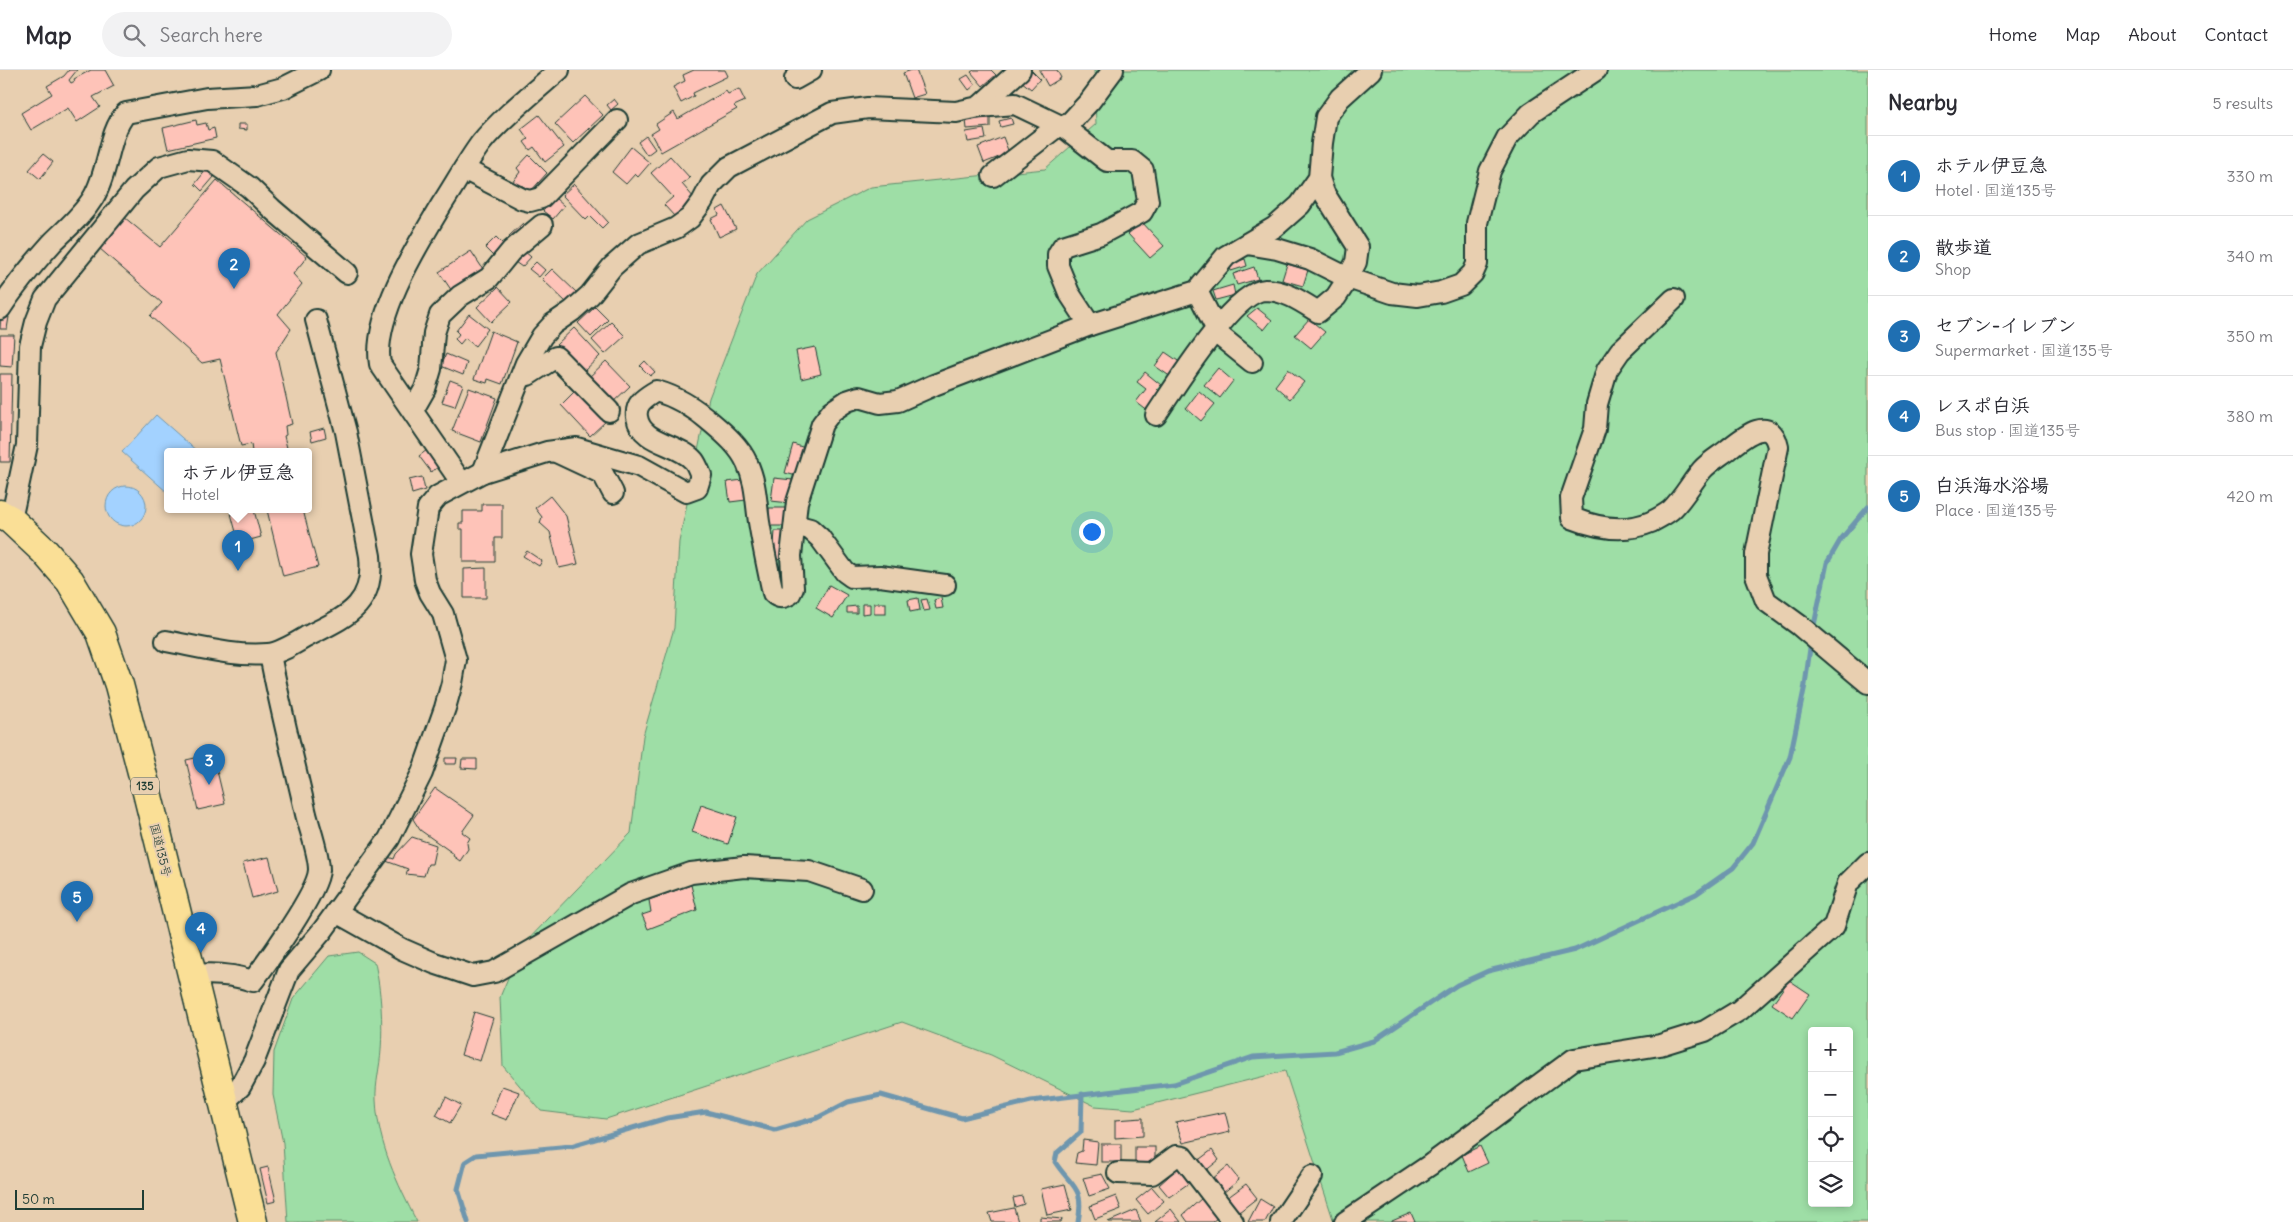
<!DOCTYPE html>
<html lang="en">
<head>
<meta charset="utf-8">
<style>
	:root { --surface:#fff; --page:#f2f2f3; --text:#2b2b33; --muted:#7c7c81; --line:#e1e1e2; --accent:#1f6fb2 }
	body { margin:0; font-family:Delius,"Klee One",sans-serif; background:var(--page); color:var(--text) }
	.controls { position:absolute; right:15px; bottom:15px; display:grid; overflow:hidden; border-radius:5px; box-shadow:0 2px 8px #0003 }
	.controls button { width:45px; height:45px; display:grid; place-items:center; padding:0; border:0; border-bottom:1px solid var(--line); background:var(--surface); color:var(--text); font:25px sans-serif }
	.scale { position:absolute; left:15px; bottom:12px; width:129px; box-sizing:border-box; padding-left:5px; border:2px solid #1f3d34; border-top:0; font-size:14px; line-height:18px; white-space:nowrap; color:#1f3d34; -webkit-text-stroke:4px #e8cfb0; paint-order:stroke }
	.you { position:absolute; left:1091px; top:461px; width:18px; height:18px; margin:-12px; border:4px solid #fff; border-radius:50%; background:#1a73e8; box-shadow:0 0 0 8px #1a73e833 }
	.badge { display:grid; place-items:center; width:32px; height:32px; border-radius:50%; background:var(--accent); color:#fff; font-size:16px; font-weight:700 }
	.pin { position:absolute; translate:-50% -41px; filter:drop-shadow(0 1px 2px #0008) }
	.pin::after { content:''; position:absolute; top:26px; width:18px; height:15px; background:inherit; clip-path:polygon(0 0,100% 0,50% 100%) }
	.popup { position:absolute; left:164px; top:378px; width:148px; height:65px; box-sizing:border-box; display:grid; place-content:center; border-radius:5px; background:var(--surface); filter:drop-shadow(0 1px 4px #0005); font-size:16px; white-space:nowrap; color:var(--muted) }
	.popup b { font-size:19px; color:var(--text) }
	.popup::after { content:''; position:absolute; left:50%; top:100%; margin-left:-10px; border:10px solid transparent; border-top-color:var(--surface) }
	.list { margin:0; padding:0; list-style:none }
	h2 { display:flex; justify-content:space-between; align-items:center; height:65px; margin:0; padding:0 20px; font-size:21px }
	h2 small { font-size:16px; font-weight:400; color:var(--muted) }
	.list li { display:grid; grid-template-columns:32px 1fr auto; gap:15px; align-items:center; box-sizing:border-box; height:80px; padding:0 20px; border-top:1px solid var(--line) }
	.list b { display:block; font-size:19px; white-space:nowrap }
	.list p { margin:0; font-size:16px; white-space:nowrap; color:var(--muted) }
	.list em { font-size:16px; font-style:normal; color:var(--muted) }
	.icon { flex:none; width:28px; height:28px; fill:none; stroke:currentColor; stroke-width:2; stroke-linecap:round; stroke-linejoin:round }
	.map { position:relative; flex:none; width:1868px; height:1152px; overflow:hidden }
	header { display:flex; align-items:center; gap:30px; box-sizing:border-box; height:70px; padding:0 25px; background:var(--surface); border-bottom:1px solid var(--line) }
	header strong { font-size:24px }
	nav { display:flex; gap:28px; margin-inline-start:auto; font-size:18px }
	.search { width:350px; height:45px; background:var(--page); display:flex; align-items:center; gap:12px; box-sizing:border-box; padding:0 18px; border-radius:28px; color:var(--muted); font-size:19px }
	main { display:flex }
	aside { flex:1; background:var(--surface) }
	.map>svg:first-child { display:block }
	.green { fill:#9edea6; stroke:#5e8e6d; fill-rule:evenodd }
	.water { fill:#a3d2ff; stroke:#6e96ae }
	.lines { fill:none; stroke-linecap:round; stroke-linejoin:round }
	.stream { stroke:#6e96ae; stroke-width:5 }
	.building { fill:#fec3b8; stroke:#1f3d34 }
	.street-casing { stroke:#1f3d34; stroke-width:24 }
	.highway-casing { stroke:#1f3d34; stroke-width:31 }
	.street { stroke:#e8cfb0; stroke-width:20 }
	.highway { stroke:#fadf96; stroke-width:28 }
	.labels { text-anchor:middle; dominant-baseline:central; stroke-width:4; stroke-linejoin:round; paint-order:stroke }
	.shield { fill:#e8cfb0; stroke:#5b6959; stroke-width:1 }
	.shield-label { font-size:11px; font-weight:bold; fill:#1f3d34 }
	.street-label { font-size:12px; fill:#1f3d34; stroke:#e8cfb0 }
</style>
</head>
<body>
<header>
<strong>Map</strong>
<div class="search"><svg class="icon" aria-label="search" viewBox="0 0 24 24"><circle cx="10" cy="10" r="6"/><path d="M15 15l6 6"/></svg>Search here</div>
<nav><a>Home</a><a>Map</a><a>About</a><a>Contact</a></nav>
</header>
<main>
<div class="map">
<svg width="1868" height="1152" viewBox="0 0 1868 1152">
	<rect width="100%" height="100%" fill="#e8cfb0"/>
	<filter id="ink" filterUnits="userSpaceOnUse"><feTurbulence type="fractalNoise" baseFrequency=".02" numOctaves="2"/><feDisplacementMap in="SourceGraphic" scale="10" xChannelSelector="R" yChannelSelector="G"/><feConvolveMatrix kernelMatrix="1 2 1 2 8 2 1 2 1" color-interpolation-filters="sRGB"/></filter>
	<g filter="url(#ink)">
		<g class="green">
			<path d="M1094 0H1868V1152H1334L1285 1001 1133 1039 1095 1036 991 985 902 952 606 1049 541 1041 503 996 500 927 521 877 631 763 643 666 674 558 679 472 709 328 757 204 807 149 871 117 1045 99 1096 54ZM1812 961H1849V1133H1812Z"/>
			<path d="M358 882 375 893C381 921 383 952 381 980 380 997 375 1014 376 1030 378 1074 397 1113 417 1152H288L283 1073 273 1025 274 982 293 929 329 886Z"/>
		</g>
		<g class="water">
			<path d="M156 345 198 382H168V423L122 382Z"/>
			<circle cx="126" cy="436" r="20"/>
		</g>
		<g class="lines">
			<g class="stream">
				<path d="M1813 560 1827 493 1841 469 1868 437"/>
				<path d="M468 1152 458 1119 465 1092 476 1085 571 1076 667 1048 706 1042 775 1060 817 1048 848 1032 881 1025 962 1048 1031 1031 1174 1014 1253 987 1335 982 1374 971 1457 915 1488 901 1575 880 1696 824 1733 798 1753 773 1790 687 1805 615 1811 571"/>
				<path d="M1078 1152C1085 1116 1072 1118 1055 1092L1057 1083 1081 1062 1082 1024"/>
			</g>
		</g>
		<g class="building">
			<path d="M69 0H77L69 10 71 13 75 11 74 9 91 0H105L114 16 93 27 100 37 77 52 68 38 31 60 21 43 52 24 47 16 64 6Z"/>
			<path d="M694 0H725L728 6 693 23 694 26 681 33 673 17 685 11 683 5Z"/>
			<path d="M912 0H916L925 24 912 28 903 3Z"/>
			<path d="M974 0H991L996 5 983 16 971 2Z"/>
			<path d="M1031 0 1040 9 1031 19 1021 11Z"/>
			<path d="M1039 0H1057L1061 8 1048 16Z"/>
			<path d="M968 5 975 15 969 20 961 9Z"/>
			<path d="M739 19 745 31 734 36 737 39 661 82 651 64 659 59 656 54 674 42 678 49 726 21 728 24Z"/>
			<path d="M585 26 603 45 573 73 555 54Z"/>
			<path d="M614 29 618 34 611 40 607 35Z"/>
			<path d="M539 45 564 77 545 92 534 77 530 80 524 72 528 69 521 59Z"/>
			<path d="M990 48V57L967 59 966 50Z"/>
			<path d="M1011 48 1013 54 1001 57 999 51Z"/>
			<path d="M196 50 197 55 206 53 208 60 214 58 216 68 168 79 163 58Z"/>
			<path d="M238 54H247V60L238 59Z"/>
			<path d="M984 59 986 69 968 72 966 62Z"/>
			<path d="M646 66 655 79 647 85 638 72Z"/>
			<path d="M1003 67 1009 83 984 93 978 77Z"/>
			<path d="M631 77 650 93 638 107 635 104 626 114 612 102Z"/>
			<path d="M43 84 53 92 40 109 29 100Z"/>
			<path d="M529 85 547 103 531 121 521 115 518 118 512 113 520 102 517 98Z"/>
			<path d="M670 86 690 108 682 114 694 128 675 147 664 135 673 127 651 103Z"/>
			<path d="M206 100 214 107 202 121 195 114Z"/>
			<path d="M217 110 307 187 293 204 302 214 278 244 291 259 276 282 292 354 285 356 286 365 284 366 288 382H252L251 374 241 376 220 289 202 293 150 246 162 233 99 178 124 147 160 177Z"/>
			<path d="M574 114 608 152 602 158 590 146 586 150 562 125Z"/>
			<path d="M555 128 564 136 553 149 543 141Z"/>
			<path d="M724 136 736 159 719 167 711 149 719 145 717 140Z"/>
			<path d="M1142 152 1164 176 1150 188 1128 164Z"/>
			<path d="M523 153 527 158 513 171 509 166Z"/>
			<path d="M496 167 506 177 495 188 485 178Z"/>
			<path d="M471 181 485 202 454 224 439 202Z"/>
			<path d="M524 181 531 187 522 197 515 192Z"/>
			<path d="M1245 189 1247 196 1231 201 1229 194Z"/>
			<path d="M536 192 545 200 539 207 529 199Z"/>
			<path d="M1287 194 1308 200 1303 216 1282 210Z"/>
			<path d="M1254 197 1258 209 1237 215 1233 204Z"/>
			<path d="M552 199 577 223 567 233 542 209Z"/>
			<path d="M1233 215 1235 225 1216 230 1213 221Z"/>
			<path d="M498 217 512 232 491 252 477 237Z"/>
			<path d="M595 237 608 250 591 267 578 253Z"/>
			<path d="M1257 238 1272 250 1264 260 1247 246Z"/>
			<path d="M469 244 488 259 475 276 465 268 460 274 455 269 459 264 456 261Z"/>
			<path d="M1 246 9 247 7 259H0Z"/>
			<path d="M1309 249 1325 262 1311 278 1295 265Z"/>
			<path d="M611 252 625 266 605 284 592 270Z"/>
			<path d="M574 258 600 286 583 302 556 275Z"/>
			<path d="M491 261 517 272 502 314 488 309 487 313 474 309Z"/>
			<path d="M0 265H14L12 297 0 296Z"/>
			<path d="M815 277 821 304 801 309 796 281Z"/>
			<path d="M1165 282 1181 293 1171 307 1155 296Z"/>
			<path d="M446 284 467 293 463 305 441 296Z"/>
			<path d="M606 291 630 316 611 334 587 309Z"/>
			<path d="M645 291 655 302 650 306 640 296Z"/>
			<path d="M1218 298 1233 311 1220 328 1204 315Z"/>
			<path d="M1288 299 1304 312 1290 329 1275 316Z"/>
			<path d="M1145 302 1161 315 1157 319 1163 324 1149 342 1136 332 1146 319 1137 312Z"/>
			<path d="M0 304H12L10 392H0Z"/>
			<path d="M450 310 463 315 455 336 442 332Z"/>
			<path d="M469 318 497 328 481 372 452 361Z"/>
			<path d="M577 319 607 350 590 366 561 335Z"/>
			<path d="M1199 321 1215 334 1201 351 1186 338Z"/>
			<path d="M324 358 326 367 312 371 310 362Z"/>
			<path d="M793 374 805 378 797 406 785 403Z"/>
			<path d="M427 380 440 396 431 402 419 386Z"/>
			<path d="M422 407 425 420 412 424 409 410Z"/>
			<path d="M774 408 793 410 790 433 771 431Z"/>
			<path d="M743 410 746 430 730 432 727 412Z"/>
			<path d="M550 426 566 446 578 494 559 498 550 462 540 453 542 447 535 438Z"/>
			<path d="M482 434H502V468H495V492H463V459H459V453H463V441H482Z"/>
			<rect x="769" y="438" width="17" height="18"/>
			<path d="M230 440H254L261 467 239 473Z"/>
			<path d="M267 440H303L318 497 283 506Z"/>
			<path d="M775 461H785L784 490 773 489Z"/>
			<path d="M527 481 542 491 539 496 523 486Z"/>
			<path d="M486 498V528H464V499Z"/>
			<path d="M829 515 847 525 833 548 816 538Z"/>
			<path d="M918 528 920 540 910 542 908 530Z"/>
			<path d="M941 528 943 538 936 539 934 530Z"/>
			<path d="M927 529 930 540 924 541 921 530Z"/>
			<rect x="874" y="533" width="12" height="11"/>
			<path d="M862 534H870V543L862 544Z"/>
			<path d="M857 536V543H847V537Z"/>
			<path d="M213 684 225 734 198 740 186 690Z"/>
			<path d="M445 688H457L456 694H445Z"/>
			<path d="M462 689H477V699L461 698Z"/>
			<path d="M435 718 474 745 462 762 470 768 467 773 468 779 460 791 453 786 454 784 420 760 413 749Z"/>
			<path d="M701 735 737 747 728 774 692 762Z"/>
			<path d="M412 767 436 775 432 794H428L424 806 406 804 408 799 386 791 388 787 394 789 396 784Z"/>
			<path d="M269 787 278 821 252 828 243 793Z"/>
			<path d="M691 815 697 840 648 859 642 845 651 842 649 830Z"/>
			<path d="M1789 910 1810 924 1793 948 1772 934Z"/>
			<path d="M474 942 493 948 480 991 461 985Z"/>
			<path d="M502 1016 519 1022 507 1050 491 1044Z"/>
			<path d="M446 1027 461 1035 450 1053 436 1045Z"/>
			<path d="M1225 1042 1230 1062 1183 1073 1176 1052Z"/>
			<path d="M1143 1048V1066L1115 1068V1050Z"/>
			<path d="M1083 1070 1098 1072 1096 1095 1075 1093 1077 1083 1082 1081Z"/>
			<rect x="1101" y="1074" width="20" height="18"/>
			<path d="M1480 1076 1488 1093 1469 1102 1462 1085Z"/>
			<rect x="1135" y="1077" width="20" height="18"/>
			<path d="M1212 1080 1219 1090 1204 1102 1196 1092Z"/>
			<path d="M1228 1096 1239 1110 1223 1123 1212 1109Z"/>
			<path d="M268 1097 276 1131 268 1133 260 1099Z"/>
			<path d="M1178 1098 1189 1113 1169 1127 1159 1115Z"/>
			<path d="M1102 1104 1110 1119 1089 1126 1083 1108Z"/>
			<path d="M1065 1114 1072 1140 1047 1145 1041 1119Z"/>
			<path d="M1246 1114 1257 1128 1239 1142 1227 1128Z"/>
			<path d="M1152 1117 1164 1131 1148 1144 1136 1130Z"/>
			<path d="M1022 1126 1024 1134 1015 1137 1013 1128Z"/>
			<path d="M1116 1126 1121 1139 1095 1149 1090 1136Z"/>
			<path d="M1202 1128 1217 1148 1212 1152H1188L1183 1145Z"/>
			<path d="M1260 1129 1273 1137 1265 1152H1248Z"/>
			<path d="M1014 1138 1018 1152H992L989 1143Z"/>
			<path d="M1171 1139 1181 1152H1155Z"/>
			<path d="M1136 1140 1141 1152H1108Z"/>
			<path d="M1411 1143 1415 1152H1392V1151Z"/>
			<path d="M1040 1147 1062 1149 1061 1152H1040Z"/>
		</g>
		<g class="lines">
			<g class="street-casing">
				<g id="street">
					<path d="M795 9 811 0"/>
					<path d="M979 37 1020 0"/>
					<path d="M1065 58 1090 31 1113 0"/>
					<path d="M464 99 522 129 530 131 541 128 617 50"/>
					<path d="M993 106 1059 55"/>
					<path d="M1247 174 1277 179 1310 189 1348 208 1392 223 1418 226 1441 222 1461 215 1473 203 1477 194V153L1490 101 1507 68 1531 43 1596 0"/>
					<path d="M1197 221 1220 266 1252 292"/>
					<path d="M1674 229 1620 281 1607 300 1597 334 1595 359 1571 428 1572 448C1597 458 1625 463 1651 452 1657 449 1666 444 1671 440 1683 429 1691 413 1702 400 1708 393 1718 387 1726 381 1741 369 1771 342 1778 377L1756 484V505L1766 531 1799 555 1868 613"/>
					<path d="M0 239C15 216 34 193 52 173 67 158 82 146 93 128 109 102 108 63 126 43L207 28 257 25 283 18 319 0"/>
					<path d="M521 307 528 305 556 287 609 341"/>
					<path d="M413 340 425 319 431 299 434 263 440 245 460 226 489 208 511 181 542 155"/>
					<path d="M1156 345C1174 318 1234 221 1265 220 1285 220 1302 232 1318 242L1336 227 1345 213 1356 192 1358 177 1324 123 1319 108"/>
					<path d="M556 382 603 404 613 423"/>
					<path d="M483 402 526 293 542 266 553 254 572 241 590 225 612 197 638 174 676 158 690 148 702 132 711 115 729 97 832 43 868 38 956 42 979 37 1015 34 1065 58 1107 91H1132L1143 100 1146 119 1148 131 1142 142 1101 164 1063 176 1058 184V196L1069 223 1090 255"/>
					<path d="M461 412 380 294C372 247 418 174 442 134 455 114 467 92 481 73 500 49 535 21 559 0"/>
					<path d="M11 450 27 375 30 276 36 252 45 229 134 120 159 97 188 89 212 91 249 117 272 139 347 203"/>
					<path d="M795 455 810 459 820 468 845 502 852 507 880 506 945 515"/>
					<path d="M166 571C199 577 235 587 268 584 280 583 296 573 306 567 345 547 375 537 370 486L346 362 316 250"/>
					<path d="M336 842 402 879 434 893 473 906 494 902 631 824 691 803 744 797 809 801 862 819"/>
					<path d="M192 905C213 903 233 904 253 911 268 891 318 822 319 800 319 784 310 760 306 744 294 691 280 638 270 584"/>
					<path d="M224 1032 240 1017 254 991 289 900 323 860 389 769 422 703 445 638 452 613 456 590 443 544 430 523 425 510 421 484 428 438 438 426 483 402 547 382 577 378 639 396 686 422 697 418 701 405C699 401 697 395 694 391 679 373 641 374 637 347 635 333 645 328 656 321 678 327 695 338 712 353 725 364 740 377 747 393 756 412 756 432 759 452 763 476 768 500 773 523 779 529 783 528 790 524L793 518 791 486 797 432 822 354 832 341 847 331 859 327 880 333 898 331 934 315 1090 255 1197 221 1226 186 1275 157 1300 135 1319 108 1322 73 1326 47 1340 28 1371 0"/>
					<path d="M1118 1103 1152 1104 1176 1086 1183 1087 1233 1152"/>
					<path d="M1281 1152 1312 1106"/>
					<path d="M1345 1152 1430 1095 1574 989 1660 975 1705 961 1740 940 1834 856 1848 813 1868 793"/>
				</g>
			</g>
			<g class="highway-casing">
				<path id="highway" d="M0 444 11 450 44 481 70 511 101 563 119 615 143 706 253 1152"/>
			</g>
			<use href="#street" class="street"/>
			<use href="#highway" class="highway"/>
		</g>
	</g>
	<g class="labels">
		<rect class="shield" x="131" y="707.5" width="28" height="17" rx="4"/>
		<g class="shield-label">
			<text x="145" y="716">135</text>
		</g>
		<g class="street-label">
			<text transform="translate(161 780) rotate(76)">国道135号</text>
		</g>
	</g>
</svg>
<div class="controls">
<button>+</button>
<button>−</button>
<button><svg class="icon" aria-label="locate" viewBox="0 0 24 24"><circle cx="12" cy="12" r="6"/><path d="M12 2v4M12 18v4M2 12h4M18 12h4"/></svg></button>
<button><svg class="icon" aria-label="layers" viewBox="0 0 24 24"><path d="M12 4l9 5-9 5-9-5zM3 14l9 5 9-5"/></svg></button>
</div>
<div class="scale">50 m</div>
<div class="you"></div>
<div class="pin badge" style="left:238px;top:501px">1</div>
<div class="popup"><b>ホテル伊豆急</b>Hotel</div>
<div class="pin badge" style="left:234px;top:219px">2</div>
<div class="pin badge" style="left:209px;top:715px">3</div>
<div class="pin badge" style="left:201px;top:883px">4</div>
<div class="pin badge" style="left:77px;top:852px">5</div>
</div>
<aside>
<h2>Nearby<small>5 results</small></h2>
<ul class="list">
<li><span class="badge">1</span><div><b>ホテル伊豆急</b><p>Hotel · 国道135号</p></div><em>330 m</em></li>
<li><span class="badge">2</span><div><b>散歩道</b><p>Shop</p></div><em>340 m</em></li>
<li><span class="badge">3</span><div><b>セブン-イレブン</b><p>Supermarket · 国道135号</p></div><em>350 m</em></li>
<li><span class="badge">4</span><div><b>レスポ白浜</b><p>Bus stop · 国道135号</p></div><em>380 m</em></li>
<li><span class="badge">5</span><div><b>白浜海水浴場</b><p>Place · 国道135号</p></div><em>420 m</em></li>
</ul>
</aside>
</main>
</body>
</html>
